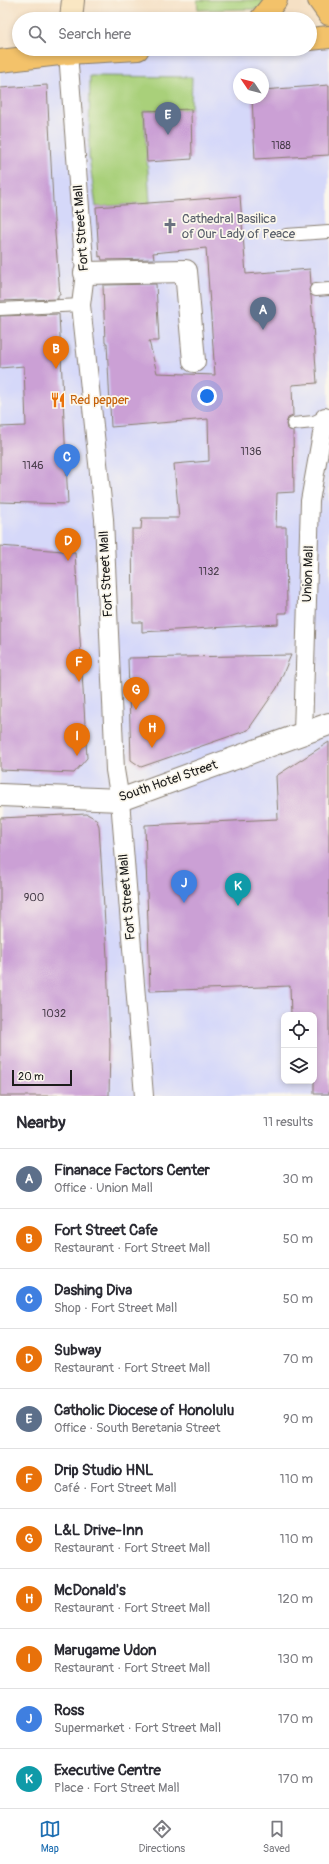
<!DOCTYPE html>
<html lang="en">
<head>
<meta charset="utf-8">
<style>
	:root { --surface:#fff; --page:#f2f2f3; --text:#2b2b33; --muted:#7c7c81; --line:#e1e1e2; --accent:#1f6fb2 }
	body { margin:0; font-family:Pangolin,sans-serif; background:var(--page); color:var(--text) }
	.controls { position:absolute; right:12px; bottom:12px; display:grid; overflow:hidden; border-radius:8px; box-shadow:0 2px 6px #0003 }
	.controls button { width:36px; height:36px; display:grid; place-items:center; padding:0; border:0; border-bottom:1px solid var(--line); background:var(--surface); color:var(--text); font:20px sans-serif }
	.compass { position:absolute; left:233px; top:68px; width:36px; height:36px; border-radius:50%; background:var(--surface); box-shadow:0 2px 6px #0003; rotate:305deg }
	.scale { position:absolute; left:12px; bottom:10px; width:60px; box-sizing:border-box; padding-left:4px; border:2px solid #1c1c1c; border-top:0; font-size:11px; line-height:14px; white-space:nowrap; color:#1c1c1c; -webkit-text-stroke:3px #fbf7ec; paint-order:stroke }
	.you { position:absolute; left:207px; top:396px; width:14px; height:14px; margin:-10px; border:3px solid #fff; border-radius:50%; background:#1a73e8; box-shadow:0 0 0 6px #1a73e833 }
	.badge { display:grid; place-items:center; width:26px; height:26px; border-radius:50%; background:var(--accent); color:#fff; font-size:13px; font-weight:700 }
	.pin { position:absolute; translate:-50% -33px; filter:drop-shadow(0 1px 2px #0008) }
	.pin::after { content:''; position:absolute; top:21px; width:14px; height:12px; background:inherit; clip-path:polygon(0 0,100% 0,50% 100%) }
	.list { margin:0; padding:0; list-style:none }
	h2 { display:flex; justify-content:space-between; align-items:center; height:52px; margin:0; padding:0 16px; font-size:17px }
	h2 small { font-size:13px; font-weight:400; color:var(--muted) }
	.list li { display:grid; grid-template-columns:26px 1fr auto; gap:12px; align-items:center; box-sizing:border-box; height:60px; padding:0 16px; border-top:1px solid var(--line) }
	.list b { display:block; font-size:15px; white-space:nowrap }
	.list p { margin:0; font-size:13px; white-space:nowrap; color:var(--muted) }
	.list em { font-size:13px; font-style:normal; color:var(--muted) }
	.icon { flex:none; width:22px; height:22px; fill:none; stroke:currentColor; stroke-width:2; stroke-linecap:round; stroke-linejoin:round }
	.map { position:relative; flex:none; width:329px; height:1096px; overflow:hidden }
	.search { position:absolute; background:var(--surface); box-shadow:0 2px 6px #0003; left:12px; right:12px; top:12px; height:44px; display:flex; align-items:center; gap:10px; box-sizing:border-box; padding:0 14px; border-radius:22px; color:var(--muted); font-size:15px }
	.sheet { height:712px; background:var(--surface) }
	nav { display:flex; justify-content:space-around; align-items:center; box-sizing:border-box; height:56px; border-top:1px solid var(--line); background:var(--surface); font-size:11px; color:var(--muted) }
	nav a { display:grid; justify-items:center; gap:2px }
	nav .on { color:var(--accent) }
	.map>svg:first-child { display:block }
	.built { fill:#d5d8f9; fill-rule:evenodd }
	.green { fill:#a9d07a; stroke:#62764b }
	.building { fill:#cba0d5 }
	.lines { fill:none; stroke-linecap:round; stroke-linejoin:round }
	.service-casing { stroke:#887e70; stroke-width:14 }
	.pedestrian-casing { stroke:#887e70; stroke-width:20 }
	.minor-casing { stroke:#887e70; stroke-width:24 }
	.secondary-casing { stroke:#887e70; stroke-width:24 }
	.primary-casing { stroke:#887e70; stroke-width:24 }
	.service { stroke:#fff; stroke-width:12 }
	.pedestrian { stroke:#fff; stroke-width:18 }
	.minor { stroke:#fff; stroke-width:22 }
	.secondary { stroke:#fae7c3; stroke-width:22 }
	.primary { stroke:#f3c26a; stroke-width:22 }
	.labels { text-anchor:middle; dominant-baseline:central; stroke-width:3.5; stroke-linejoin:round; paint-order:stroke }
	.number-label { font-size:11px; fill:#483d4a }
	.worship-label { font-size:13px; fill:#5b616d; stroke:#fbf7ec; text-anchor:start }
	.street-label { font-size:13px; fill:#1c1c1c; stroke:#fbf7ec }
	.food-label { font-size:13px; fill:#c56008; stroke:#fbf7ec; text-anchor:start }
</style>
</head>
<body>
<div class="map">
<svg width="329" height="1096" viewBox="0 0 329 1096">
	<rect width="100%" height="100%" fill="#fbf7ec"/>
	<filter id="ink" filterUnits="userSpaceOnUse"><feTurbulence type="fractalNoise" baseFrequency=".025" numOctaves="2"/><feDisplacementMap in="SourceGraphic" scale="8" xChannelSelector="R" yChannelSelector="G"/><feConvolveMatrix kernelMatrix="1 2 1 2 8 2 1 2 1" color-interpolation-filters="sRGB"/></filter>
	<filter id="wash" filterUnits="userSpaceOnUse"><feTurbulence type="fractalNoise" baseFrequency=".012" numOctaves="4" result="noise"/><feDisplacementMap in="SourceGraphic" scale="16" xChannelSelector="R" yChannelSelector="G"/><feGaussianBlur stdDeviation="0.9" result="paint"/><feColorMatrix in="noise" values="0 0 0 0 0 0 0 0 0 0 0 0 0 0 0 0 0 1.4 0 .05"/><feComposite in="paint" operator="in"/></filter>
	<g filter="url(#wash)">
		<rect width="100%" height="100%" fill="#f5e0c4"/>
		<path class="built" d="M329 37V1096H0V61L139 49H310ZM239 74H263V98H239ZM284 1015H314V1081H284Z"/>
		<g class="green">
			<path d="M197 0H282L260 9 198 10Z"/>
			<path d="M90 76 192 77 191 109 144 111 150 203 96 207 89 157Z"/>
		</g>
		<g id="blocks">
			<g class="building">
				<path d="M47 85 54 221 60 295H58V299L0 301V88Z"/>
				<path d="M329 85V155L255 159 252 98H263V90Z"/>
				<path d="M191 109 192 159 147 162 144 111Z"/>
				<path d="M240 196 246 274 310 269 311 285 309 290 311 296 317 383 292 385 293 416 288 418 286 424 287 429 293 431 294 492 277 493 276 527H286L287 613H278V624L142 632V622H133L132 529H141L142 518H179L174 464 209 461 208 419 111 427 107 343H105L103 285 156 284 159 341H149L157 373 215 375 206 248 153 253 154 259 102 260 101 256 99 257 96 207Z"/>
				<path d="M59 314 68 504 0 502V427L26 426 24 366 0 368V316Z"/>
				<path d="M0 546 75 552 87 758 74 773 0 770Z"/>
				<path d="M291 655 277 688 248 730 141 767 131 760 128 658Z"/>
				<path d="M329 742V1094H314V1015H291L290 986 150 991 145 825 278 819 276 776Z"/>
				<path d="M87 814 96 819 99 826 107 956 110 1045 109 1096H0V818Z"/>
			</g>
		</g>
	</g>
	<g filter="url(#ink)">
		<use href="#blocks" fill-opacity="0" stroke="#887e70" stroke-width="1"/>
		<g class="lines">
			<g class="service-casing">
				<g id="service">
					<path d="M286 235 329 232"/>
					<path d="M316 290 329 289"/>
					<path d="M0 309 81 305"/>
					<path d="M293 424 314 422 329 415"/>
				</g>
			</g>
			<g class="pedestrian-casing">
				<g id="pedestrian">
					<path d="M68 53 85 273 81 305 104 519 115 770 120 800 144 1096"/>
					<path d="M303 733 310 501 325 417"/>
				</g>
			</g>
			<g class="minor-casing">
				<g id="minor">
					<path d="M85 273 186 271 194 361"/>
					<path d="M0 795 120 800 329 724"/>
				</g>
			</g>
			<g class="secondary-casing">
				<path id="secondary" d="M71 19 73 0"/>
			</g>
			<g class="primary-casing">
				<g id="primary">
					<path d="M319 0 329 14"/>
					<path d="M261 19 276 0"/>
					<path d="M310 39 329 37"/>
					<path d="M0 61 68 53 138 49"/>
				</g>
			</g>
			<use href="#service" class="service"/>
			<use href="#pedestrian" class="pedestrian"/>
			<use href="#minor" class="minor"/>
			<use href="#secondary" class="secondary"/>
			<use href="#primary" class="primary"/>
		</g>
	</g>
	<defs>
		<g id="church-bare" transform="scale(1.2)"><path d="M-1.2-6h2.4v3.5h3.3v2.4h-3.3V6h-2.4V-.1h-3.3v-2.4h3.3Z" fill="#6b7280" stroke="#fbf7ec" stroke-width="2.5" paint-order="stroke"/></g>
		<g id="restaurant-bare" transform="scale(1.2)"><path d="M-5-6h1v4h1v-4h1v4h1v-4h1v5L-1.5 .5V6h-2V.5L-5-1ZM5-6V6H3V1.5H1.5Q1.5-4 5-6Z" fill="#e8710a" stroke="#fbf7ec" stroke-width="2.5" paint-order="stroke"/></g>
	</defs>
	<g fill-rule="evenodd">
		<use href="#church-bare" x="170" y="226"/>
		<use href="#restaurant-bare" x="58" y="400"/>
	</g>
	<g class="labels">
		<g class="number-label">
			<text x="281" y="145">1188</text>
			<text x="251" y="451">1136</text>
			<text x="33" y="465">1146</text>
			<text x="209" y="571">1132</text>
			<text x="34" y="897">900</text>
			<text x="54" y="1013">1032</text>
		</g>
		<g class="worship-label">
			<text x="182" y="219">Cathedral Basilica<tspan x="182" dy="15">of Our Lady of Peace</tspan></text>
		</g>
		<g class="street-label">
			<text transform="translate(81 228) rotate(-94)">Fort Street Mall</text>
			<text transform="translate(106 574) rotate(-93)">Fort Street Mall</text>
			<text transform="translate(308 574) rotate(-88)">Union Mall</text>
			<text transform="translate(168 781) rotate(-19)">South Hotel Street</text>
			<text transform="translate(127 897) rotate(-95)">Fort Street Mall</text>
		</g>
		<g class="food-label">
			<text x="70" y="400">Red pepper</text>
		</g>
	</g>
</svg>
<div class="controls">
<button><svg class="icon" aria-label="locate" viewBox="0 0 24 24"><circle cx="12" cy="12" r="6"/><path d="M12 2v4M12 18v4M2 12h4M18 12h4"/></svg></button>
<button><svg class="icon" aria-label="layers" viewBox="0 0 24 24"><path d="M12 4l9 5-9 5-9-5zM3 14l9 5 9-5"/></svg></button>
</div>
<svg class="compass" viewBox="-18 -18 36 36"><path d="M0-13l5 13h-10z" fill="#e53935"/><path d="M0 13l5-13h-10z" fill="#7c7c81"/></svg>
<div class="scale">20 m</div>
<div class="you"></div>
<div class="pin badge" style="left:263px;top:330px;background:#5c6f8a">A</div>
<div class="pin badge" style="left:56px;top:369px;background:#e8710a">B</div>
<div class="pin badge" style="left:67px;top:477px;background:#3f7fe0">C</div>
<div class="pin badge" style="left:68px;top:561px;background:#e8710a">D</div>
<div class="pin badge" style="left:168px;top:135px;background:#5c6f8a">E</div>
<div class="pin badge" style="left:79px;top:682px;background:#e8710a">F</div>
<div class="pin badge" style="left:136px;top:710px;background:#e8710a">G</div>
<div class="pin badge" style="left:152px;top:748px;background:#e8710a">H</div>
<div class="pin badge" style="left:77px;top:756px;background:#e8710a">I</div>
<div class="pin badge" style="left:184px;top:903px;background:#3f7fe0">J</div>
<div class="pin badge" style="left:238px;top:906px;background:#0f9aa8">K</div>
<div class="search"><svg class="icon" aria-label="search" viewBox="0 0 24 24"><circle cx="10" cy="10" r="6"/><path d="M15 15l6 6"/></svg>Search here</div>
</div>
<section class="sheet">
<h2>Nearby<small>11 results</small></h2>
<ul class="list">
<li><span class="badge" style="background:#5c6f8a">A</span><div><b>Finanace Factors Center</b><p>Office · Union Mall</p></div><em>30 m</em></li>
<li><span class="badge" style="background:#e8710a">B</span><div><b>Fort Street Cafe</b><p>Restaurant · Fort Street Mall</p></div><em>50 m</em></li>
<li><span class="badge" style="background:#3f7fe0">C</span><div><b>Dashing Diva</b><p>Shop · Fort Street Mall</p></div><em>50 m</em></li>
<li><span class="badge" style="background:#e8710a">D</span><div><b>Subway</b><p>Restaurant · Fort Street Mall</p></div><em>70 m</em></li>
<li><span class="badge" style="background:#5c6f8a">E</span><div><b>Catholic Diocese of Honolulu</b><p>Office · South Beretania Street</p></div><em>90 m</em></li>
<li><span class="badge" style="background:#e8710a">F</span><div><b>Drip Studio HNL</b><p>Café · Fort Street Mall</p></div><em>110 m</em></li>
<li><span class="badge" style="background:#e8710a">G</span><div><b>L&amp;L Drive-Inn</b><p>Restaurant · Fort Street Mall</p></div><em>110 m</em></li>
<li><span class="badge" style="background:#e8710a">H</span><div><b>McDonald's</b><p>Restaurant · Fort Street Mall</p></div><em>120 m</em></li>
<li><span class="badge" style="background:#e8710a">I</span><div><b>Marugame Udon</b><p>Restaurant · Fort Street Mall</p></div><em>130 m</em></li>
<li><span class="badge" style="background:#3f7fe0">J</span><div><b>Ross</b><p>Supermarket · Fort Street Mall</p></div><em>170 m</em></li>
<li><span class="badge" style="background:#0f9aa8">K</span><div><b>Executive Centre</b><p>Place · Fort Street Mall</p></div><em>170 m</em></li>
</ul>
</section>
<nav>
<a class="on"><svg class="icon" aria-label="map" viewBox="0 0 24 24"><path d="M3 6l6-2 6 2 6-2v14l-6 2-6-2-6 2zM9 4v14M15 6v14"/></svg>Map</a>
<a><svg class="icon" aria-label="directions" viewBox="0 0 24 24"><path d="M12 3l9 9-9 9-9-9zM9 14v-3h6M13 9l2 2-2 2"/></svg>Directions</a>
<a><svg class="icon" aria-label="saved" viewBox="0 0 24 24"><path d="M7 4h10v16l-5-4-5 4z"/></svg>Saved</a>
</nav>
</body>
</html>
